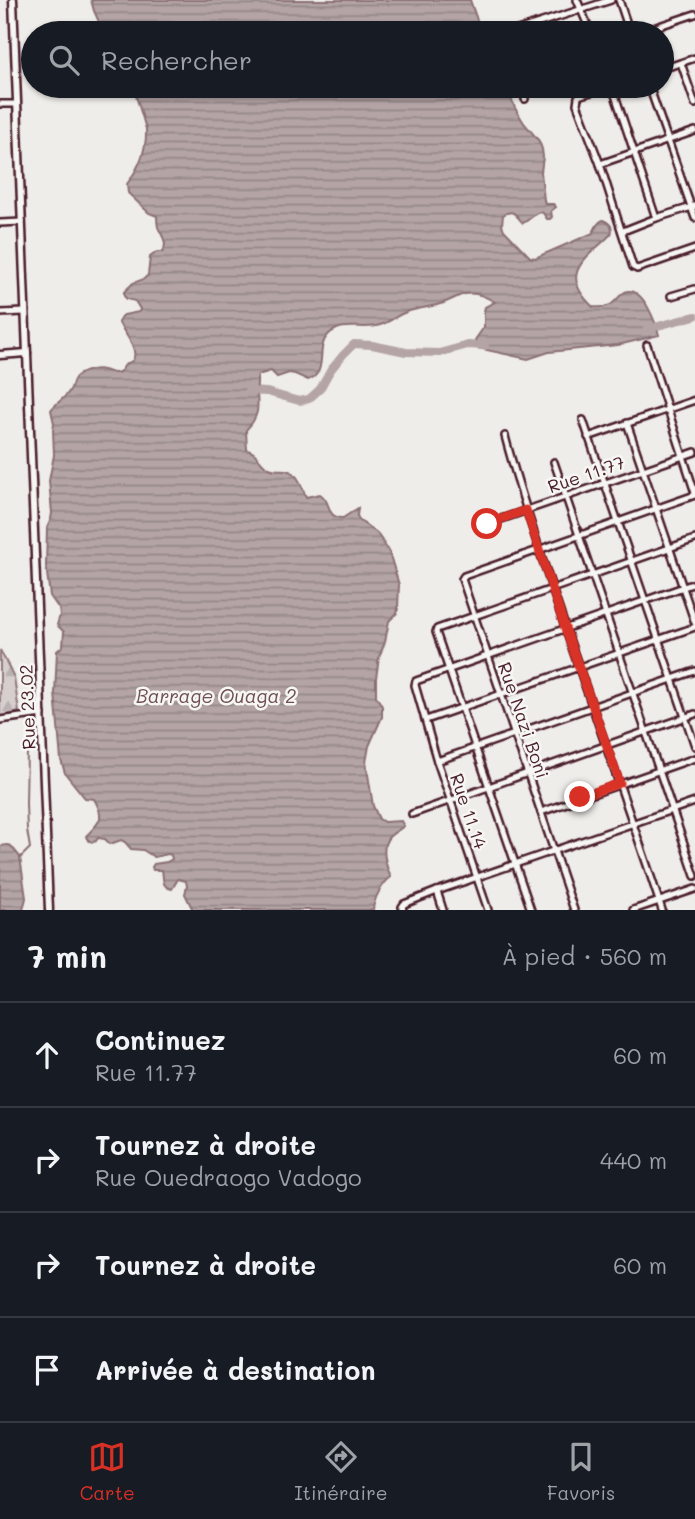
<!DOCTYPE html>
<html lang="fr">
<head>
<meta charset="utf-8">
<style>
	:root { --surface:#171b24; --page:#242831; --text:#f1f3f6; --muted:#9ea1a6; --line:#363941; --accent:#d93025 }
	body { margin:0; font-family:Mali,sans-serif; background:var(--page); color:var(--text) }
	.stop { position:absolute; width:21px; height:21px; margin:-16px; border:5px solid #d93025; border-radius:50%; background:#fff }
	.stop.end { background:#d93025; border-color:#fff; box-shadow:0 2px 7px #0008 }
	.list { margin:0; padding:0; list-style:none }
	h2 { display:flex; justify-content:space-between; align-items:center; height:91px; margin:0; padding:0 28px; font-size:30px }
	h2 small { font-size:23px; font-weight:400; color:var(--muted) }
	.list li { display:grid; grid-template-columns:46px 1fr auto; gap:21px; align-items:center; box-sizing:border-box; height:105px; padding:0 28px; border-top:2px solid var(--line) }
	.list b { display:block; font-size:26px; white-space:nowrap }
	.list p { margin:0; font-size:23px; white-space:nowrap; color:var(--muted) }
	.list em { font-size:23px; font-style:normal; color:var(--muted) }
	.icon { flex:none; width:38px; height:38px; fill:none; stroke:currentColor; stroke-width:2; stroke-linecap:round; stroke-linejoin:round }
	.map { position:relative; flex:none; width:695px; height:910px; overflow:hidden }
	.search { position:absolute; background:var(--surface); box-shadow:0 2px 5px #0004; left:21px; right:21px; top:21px; height:77px; display:flex; align-items:center; gap:18px; box-sizing:border-box; padding:0 24px; border-radius:38px; color:var(--muted); font-size:26px }
	.sheet { height:511px; background:var(--surface) }
	nav { display:flex; justify-content:space-around; align-items:center; box-sizing:border-box; height:98px; border-top:2px solid var(--line); background:var(--surface); font-size:19px; color:var(--muted) }
	nav a { display:grid; justify-items:center; gap:4px }
	nav .on { color:var(--accent) }
	.map>svg:first-child { display:block }
	.forest { fill:url(#forest-firs); stroke:#90777c; stroke-width:2 }
	.water { fill:url(#water-rules); stroke:#8a6f74; stroke-width:2 }
	.lines { fill:none; stroke-linecap:round; stroke-linejoin:round }
	.stream { stroke:#8a6f74; stroke-width:2 }
	.river { stroke:#b4a4a5; stroke-width:8 }
	.minor-casing { stroke:#4a1f2b; stroke-width:10 }
	.tertiary-casing { stroke:#4a1f2b; stroke-width:11 }
	.minor { stroke:#f6f6f2; stroke-width:5 }
	.tertiary { stroke:#f6f6f2; stroke-width:6 }
	.route { stroke:#d93025; stroke-width:9 }
	.labels { text-anchor:middle; dominant-baseline:central; stroke-width:5; stroke-linejoin:round; paint-order:stroke }
	.street-label { font-size:18px; fill:#4a1f2b; stroke:#f6f6f2 }
	.water-label { font-size:19px; font-style:italic; fill:#6f4e56; stroke:#f6f6f2 }
</style>
</head>
<body>
<div class="map">
<svg width="695" height="910" viewBox="0 0 695 910">
	<defs>
		<pattern id="forest-firs" width="22" height="20" patternUnits="userSpaceOnUse" patternTransform="scale(1.75)"><rect width="22" height="20" fill="#d7cfce"/><path d="M5 1l3.5 6h-7zM16 11l3.5 6h-7z" fill="#bab1b1"/></pattern>
		<pattern id="water-rules" width="6" height="5" patternUnits="userSpaceOnUse" patternTransform="scale(1.75)"><rect width="6" height="5" fill="#b4a4a5"/><path d="M0 2.5h6" fill="none" stroke="#948587"/></pattern>
	</defs>
	<rect width="100%" height="100%" fill="#efedea"/>
	<filter id="ink" filterUnits="userSpaceOnUse"><feTurbulence type="fractalNoise" baseFrequency=".0143" numOctaves="2"/><feDisplacementMap in="SourceGraphic" scale="14" xChannelSelector="R" yChannelSelector="G"/><feConvolveMatrix kernelMatrix="1 2 1 2 8 2 1 2 1" color-interpolation-filters="sRGB"/></filter>
	<g filter="url(#ink)">
		<path class="forest" d="M0 650 14 677 19 712 0 717Z"/>
		<g class="water">
			<path d="M91 0H470L478 23V32L104 33 94 11Z"/>
			<path d="M133 86H506L515 108 524 123 539 141 542 149 543 157 541 172 544 200 545 204H554L556 207 551 211 552 217 550 219H547L543 213 540 212C533 214 530 220 523 223 516 216 514 208 503 215L502 225 504 230 530 257 535 258 593 233C596 227 597 223 603 220 609 222 614 227 611 234 588 258 556 272 593 307 618 310 616 293 628 291 644 289 656 324 659 335L618 345 549 352 528 359 477 348 475 340 484 327V311L485 307 495 302C487 297 475 292 465 294 456 296 449 302 440 304 428 308 415 308 404 313 396 316 388 323 380 325 364 331 343 320 328 335 315 348 329 373 308 380L295 374 289 373 277 377 271 371 258 375C253 398 266 410 246 430L247 450C258 452 259 463 269 468 275 471 280 469 286 470 298 472 302 487 306 497L320 494C333 502 324 517 343 518L358 508 357 516 360 521 377 533 389 552 399 585 398 608 397 613 389 621 385 642 379 657 376 678V696L382 706V717L369 746 366 762 373 806 379 819 384 822 401 821 404 826C399 830 393 833 389 837 380 847 386 867 391 877 382 884 374 898 373 910H193L185 894 187 886 186 881 178 879 172 889C161 887 164 879 162 870H153L152 867 154 864 167 862 172 859 171 855 168 854 154 857 143 850 131 849 125 842 121 840 110 844 105 839 98 838 96 841C92 843 87 841 86 836 99 823 106 819 94 799L85 798 65 773 61 760 55 693 57 651 63 646 64 632 57 625 60 615 59 609 50 596 46 566 47 528 51 519 52 513 49 481 54 455 53 430 54 423 51 410C56 403 66 398 70 390 73 385 72 380 77 376 83 371 97 368 103 370 109 371 113 375 119 372 125 369 121 368 126 364 130 361 133 363 134 357 137 347 123 331 119 323L120 318 124 315 139 312 140 309 135 301 127 299 124 296V292L133 283 144 279 148 275 150 257 157 252H163C168 241 162 237 158 227 157 223 157 219 157 216L149 213 128 193 127 184C139 168 147 149 146 129Z"/>
			<path d="M7 845 11 846 20 857 26 898 23 910H0V846Z"/>
		</g>
		<g class="lines">
			<path class="stream" d="M20 858 30 848 27 830 26 804 27 749"/>
			<g class="river">
				<path d="M647 329 695 316"/>
				<path d="M248 391 267 392 299 401 309 399 320 389 330 371 343 355 354 344 372 345 406 352 439 353 468 345 485 346"/>
			</g>
			<g class="minor-casing">
				<g id="minor">
					<path d="M577 0 591 33"/>
					<path d="M619 0 630 33"/>
					<path d="M508 33 611 0"/>
					<path d="M638 33 695 14"/>
					<path d="M681 63 695 104"/>
					<path d="M662 69 695 58"/>
					<path d="M524 86 525 99"/>
					<path d="M612 86 656 218"/>
					<path d="M613 86 581 95 578 97 577 104 600 164 633 267 637 269 695 249"/>
					<path d="M649 86 695 218"/>
					<path d="M0 104H17"/>
					<path d="M600 164 695 131"/>
					<path d="M0 223 22 222"/>
					<path d="M623 231 656 218 695 206"/>
					<path d="M671 296 695 289"/>
					<path d="M0 313 25 312"/>
					<path d="M647 345 695 493"/>
					<path d="M583 420 695 746"/>
					<path d="M627 423 695 623"/>
					<path d="M505 436C517 482 532 527 547 573 584 686 625 797 662 910"/>
					<path d="M588 437 695 400"/>
					<path d="M554 462 695 876"/>
					<path d="M487 524 695 452"/>
					<path d="M0 720 42 714"/>
					<path d="M426 720 695 627"/>
					<path d="M437 761 695 671"/>
					<path d="M541 812 695 758"/>
					<path d="M412 814 695 714"/>
					<path d="M437 891 443 910"/>
					<path d="M403 910 402 907 404 904 437 891 695 802"/>
					<path d="M488 910 437 761 415 685 416 681 695 583"/>
					<path d="M531 910 436 632 437 629 695 539"/>
					<path d="M574 910 462 579 464 576 695 495"/>
					<path d="M633 910 695 889"/>
				</g>
			</g>
			<g class="tertiary-casing">
				<g id="tertiary">
					<path d="M13 0 49 910"/>
					<path d="M0 355 27 353"/>
				</g>
			</g>
			<use href="#minor" class="minor"/>
			<use href="#tertiary" class="tertiary"/>
		</g>
	</g>
	<g class="lines" filter="url(#ink)">
		<path class="route" d="M487 524 526 510 565 628 620 783 580 797"/>
	</g>
	<g class="labels">
		<g class="street-label">
			<text transform="translate(586 474) rotate(-19)">Rue 11.77</text>
			<text transform="translate(27 707) rotate(-92)">Rue 23.02</text>
			<text transform="translate(524 720) rotate(71)">Rue Nazi Boni</text>
			<text transform="translate(469 811) rotate(71)">Rue 11.14</text>
		</g>
		<g class="water-label">
			<text x="216" y="695">Barrage Ouaga 2</text>
		</g>
	</g>
</svg>
<div class="stop" style="left:487px;top:524px"></div>
<div class="stop end" style="left:580px;top:797px"></div>
<div class="search"><svg class="icon" aria-label="search" viewBox="0 0 24 24"><circle cx="10" cy="10" r="6"/><path d="M15 15l6 6"/></svg>Rechercher</div>
</div>
<section class="sheet">
<h2>7 min<small>À pied · 560 m</small></h2>
<ul class="list">
<li><svg class="icon" aria-label="ahead" viewBox="0 0 24 24"><path d="M12 20V5M6 11l6-6 6 6"/></svg><div><b>Continuez</b><p>Rue 11.77</p></div><em>60 m</em></li>
<li><svg class="icon" aria-label="right" viewBox="0 0 24 24"><path d="M7 20v-9h11M14 6l5 5-5 5"/></svg><div><b>Tournez à droite</b><p>Rue Ouedraogo Vadogo</p></div><em>440 m</em></li>
<li><svg class="icon" aria-label="right" viewBox="0 0 24 24"><path d="M7 20v-9h11M14 6l5 5-5 5"/></svg><div><b>Tournez à droite</b></div><em>60 m</em></li>
<li><svg class="icon" aria-label="arrive" viewBox="0 0 24 24"><path d="M6 21V4h12l-3 4 3 4H6"/></svg><div><b>Arrivée à destination</b></div></li>
</ul>
</section>
<nav>
<a class="on"><svg class="icon" aria-label="map" viewBox="0 0 24 24"><path d="M3 6l6-2 6 2 6-2v14l-6 2-6-2-6 2zM9 4v14M15 6v14"/></svg>Carte</a>
<a><svg class="icon" aria-label="directions" viewBox="0 0 24 24"><path d="M12 3l9 9-9 9-9-9zM9 14v-3h6M13 9l2 2-2 2"/></svg>Itinéraire</a>
<a><svg class="icon" aria-label="saved" viewBox="0 0 24 24"><path d="M7 4h10v16l-5-4-5 4z"/></svg>Favoris</a>
</nav>
</body>
</html>
